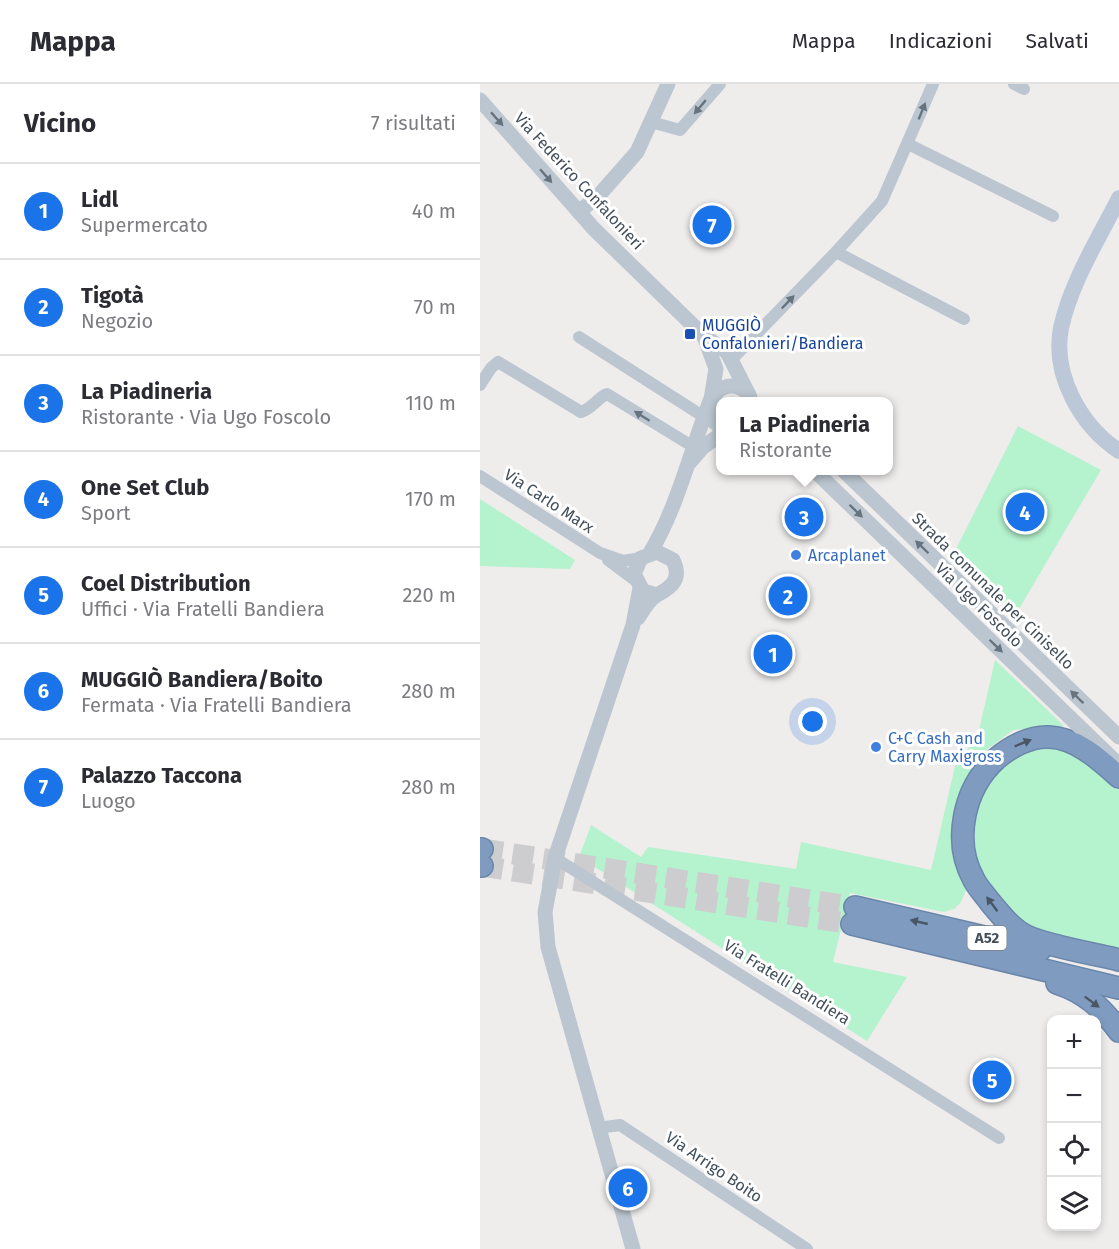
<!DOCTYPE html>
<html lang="it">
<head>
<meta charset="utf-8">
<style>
	:root { --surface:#fff; --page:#f2f2f3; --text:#2b2b33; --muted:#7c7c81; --line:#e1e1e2; --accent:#1a73e8 }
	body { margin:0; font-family:"Fira Sans",sans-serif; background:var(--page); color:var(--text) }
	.controls { position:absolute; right:18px; bottom:18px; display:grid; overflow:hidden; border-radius:12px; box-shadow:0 3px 9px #0003 }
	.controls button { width:54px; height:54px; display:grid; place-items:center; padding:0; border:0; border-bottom:2px solid var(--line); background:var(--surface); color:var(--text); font:30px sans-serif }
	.you { position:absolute; left:333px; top:638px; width:21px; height:21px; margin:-15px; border:4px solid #fff; border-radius:50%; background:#1a73e8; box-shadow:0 0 0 9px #1a73e833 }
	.badge { display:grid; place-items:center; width:39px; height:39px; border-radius:50%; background:var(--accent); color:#fff; font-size:20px; font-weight:700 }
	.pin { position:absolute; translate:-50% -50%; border:3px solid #fff; box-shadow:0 2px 6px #0006 }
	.popup { position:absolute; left:236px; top:313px; width:177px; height:78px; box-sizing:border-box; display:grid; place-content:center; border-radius:12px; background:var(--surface); filter:drop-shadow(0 2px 4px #0005); font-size:20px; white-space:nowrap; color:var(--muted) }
	.popup b { font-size:22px; color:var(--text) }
	.popup::after { content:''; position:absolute; left:50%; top:100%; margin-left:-12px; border:12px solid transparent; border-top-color:var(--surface) }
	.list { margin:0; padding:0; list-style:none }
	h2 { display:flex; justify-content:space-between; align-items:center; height:78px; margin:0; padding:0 24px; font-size:26px }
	h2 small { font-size:20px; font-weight:400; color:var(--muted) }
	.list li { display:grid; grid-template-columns:39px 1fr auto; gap:18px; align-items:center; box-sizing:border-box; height:96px; padding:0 24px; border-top:2px solid var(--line) }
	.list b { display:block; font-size:22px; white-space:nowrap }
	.list p { margin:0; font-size:20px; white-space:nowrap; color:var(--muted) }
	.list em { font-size:20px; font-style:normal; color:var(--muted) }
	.icon { flex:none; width:33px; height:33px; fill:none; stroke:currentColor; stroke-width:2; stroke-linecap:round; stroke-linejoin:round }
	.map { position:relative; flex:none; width:639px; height:1165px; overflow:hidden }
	header { display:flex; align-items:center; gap:36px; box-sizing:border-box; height:84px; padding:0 30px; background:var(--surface); border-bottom:2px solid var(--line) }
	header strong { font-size:28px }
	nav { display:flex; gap:33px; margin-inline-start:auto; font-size:21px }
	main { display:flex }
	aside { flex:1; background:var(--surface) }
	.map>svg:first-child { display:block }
	.green { fill:#b5f2ce }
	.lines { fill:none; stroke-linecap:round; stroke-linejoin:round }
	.motorway-tunnel { stroke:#cdcdcf; stroke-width:21; stroke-dasharray:21 10; stroke-linecap:butt }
	.motorway-casing { stroke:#6a87ab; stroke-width:24 }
	.minor { stroke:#bbc6d0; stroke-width:12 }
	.tertiary { stroke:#bbc6d0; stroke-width:15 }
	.secondary { stroke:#bcc8d7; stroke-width:16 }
	.motorway { stroke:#7f9cc0; stroke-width:21 }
	.oneway { fill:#67737e }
	.oneway2 { fill:#495765 }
	.transit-dot { fill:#1a4fb4; stroke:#fff; stroke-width:2 }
	.shop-dot { fill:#3f7fe0; stroke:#fff; stroke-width:2 }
	.labels { text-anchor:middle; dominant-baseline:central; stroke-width:6; stroke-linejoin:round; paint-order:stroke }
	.shield { fill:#fff; stroke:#7b848c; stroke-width:1.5 }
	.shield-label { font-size:15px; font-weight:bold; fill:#434f5b }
	.street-label { font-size:16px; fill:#434f5b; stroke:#fff }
	.transit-label { font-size:16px; fill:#164399; stroke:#fff; text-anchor:start }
	.shop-label { font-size:16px; fill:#366cbe; stroke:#fff; text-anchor:start }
</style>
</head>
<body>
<header>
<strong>Mappa</strong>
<nav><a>Mappa</a><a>Indicazioni</a><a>Salvati</a></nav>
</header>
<main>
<aside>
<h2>Vicino<small>7 risultati</small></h2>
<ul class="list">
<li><span class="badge">1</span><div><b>Lidl</b><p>Supermercato</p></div><em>40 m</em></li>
<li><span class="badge">2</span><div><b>Tigotà</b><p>Negozio</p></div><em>70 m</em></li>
<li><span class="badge">3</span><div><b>La Piadineria</b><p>Ristorante · Via Ugo Foscolo</p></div><em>110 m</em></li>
<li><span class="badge">4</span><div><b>One Set Club</b><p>Sport</p></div><em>170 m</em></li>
<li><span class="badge">5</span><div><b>Coel Distribution</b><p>Uffici · Via Fratelli Bandiera</p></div><em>220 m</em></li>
<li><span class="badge">6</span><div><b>MUGGIÒ Bandiera/Boito</b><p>Fermata · Via Fratelli Bandiera</p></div><em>280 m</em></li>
<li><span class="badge">7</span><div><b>Palazzo Taccona</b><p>Luogo</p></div><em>280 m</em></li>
</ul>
</aside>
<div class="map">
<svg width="639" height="1165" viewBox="0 0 639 1165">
	<rect width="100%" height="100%" fill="#efecec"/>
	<g class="green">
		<path d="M538 342 621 386 536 530 473 471Z"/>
		<path d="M0 415 95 476 90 485 0 482Z"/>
		<path d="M515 576 584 642 533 646 505 667 488 695 481 789 486 806 481 818 474 825 464 828 370 809 353 878 427 893 387 957 99 773 111 741 161 773 168 763 316 785 321 758 451 786 476 678 497 655Z"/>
		<path d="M575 661 592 667 639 699V867L552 846 524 827 506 802 494 769 496 722 519 681 553 663Z"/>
	</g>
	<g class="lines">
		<g class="motorway-tunnel">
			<path d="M2 765 375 823"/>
			<path d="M2 782 372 840"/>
		</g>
		<g class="motorway-casing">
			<g id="motorway">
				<path d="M639 693C620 676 597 654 569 653 550 652 530 663 516 675 484 704 472 757 494 796 498 804 505 811 510 818 520 830 532 845 546 852 567 862 615 870 639 876"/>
				<path d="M0 765H2"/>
				<path d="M0 782H2"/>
				<path d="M375 823 560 866"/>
				<path d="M372 840 639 904"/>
				<path d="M577 899C605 908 622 924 639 947"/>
			</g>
		</g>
		<g class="minor">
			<path d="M534 0 544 5"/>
			<path d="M171 38 200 46 240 0"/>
			<path d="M428 60 573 132"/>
			<path d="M356 168 484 235"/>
			<path d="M99 253 232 338"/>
			<path d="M252 275 356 168 402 117 453 0"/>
			<path d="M0 301 11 284 18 278 101 328C113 324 116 315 127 310L212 362"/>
			<path d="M0 392 120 469 143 477 161 474"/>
			<path d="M128 476 156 497"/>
			<path d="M75 774 519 1054"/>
			<path d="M118 1044 140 1041 327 1165"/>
		</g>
		<g class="tertiary">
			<path d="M0 16 114 145 224 252 247 268 269 311"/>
			<path d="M99 128 120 110 157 68 188 0"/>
			<path d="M224 252 236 285 231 315"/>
			<path d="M240 343C211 322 249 283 270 313"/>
			<path d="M210 378 223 363 240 351"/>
			<path d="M334 386 636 678"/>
			<path d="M363 386 639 653"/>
			<path d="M170 469C198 422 210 368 230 317"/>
			<path d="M158 534C163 526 169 515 177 511 192 503 202 495 193 476L177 468 161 474 154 490 163 507 177 511"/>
			<path d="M153 1165 68 863 65 828 75 774 153 541 160 504"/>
		</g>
		<path class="secondary" d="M639 114C618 156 591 198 581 244 572 291 601 342 639 367"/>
		<use href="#motorway" class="motorway"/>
	</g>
	<defs><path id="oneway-solid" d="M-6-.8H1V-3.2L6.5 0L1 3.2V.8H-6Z" transform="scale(1.5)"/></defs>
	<g class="oneway">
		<use href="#oneway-solid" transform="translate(220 23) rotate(130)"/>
		<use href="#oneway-solid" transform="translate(442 27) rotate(-68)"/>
		<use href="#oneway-solid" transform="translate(17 35) rotate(48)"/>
		<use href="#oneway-solid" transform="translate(66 92) rotate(49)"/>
		<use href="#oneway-solid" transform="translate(308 218) rotate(-46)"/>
		<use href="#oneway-solid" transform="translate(162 332) rotate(-148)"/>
		<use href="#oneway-solid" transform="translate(376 427) rotate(44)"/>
		<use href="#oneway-solid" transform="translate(442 463) rotate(-136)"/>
		<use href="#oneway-solid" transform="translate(516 562) rotate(44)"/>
		<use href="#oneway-solid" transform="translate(597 613) rotate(-136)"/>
	</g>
	<g class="oneway2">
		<use href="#oneway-solid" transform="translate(543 659) rotate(-22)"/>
		<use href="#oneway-solid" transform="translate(512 820) rotate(-127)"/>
		<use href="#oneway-solid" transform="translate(439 838) rotate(-167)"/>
		<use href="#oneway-solid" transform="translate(612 918) rotate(37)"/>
	</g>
	<rect class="transit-dot" x="204" y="244" width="12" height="12" rx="3"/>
	<g class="shop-dot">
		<circle cx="316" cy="471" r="6"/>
		<circle cx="396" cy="663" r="6"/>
	</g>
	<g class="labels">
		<rect class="shield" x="487.5" y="842" width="39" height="24" rx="4.5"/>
		<g class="shield-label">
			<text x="507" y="854">A52</text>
		</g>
		<g class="street-label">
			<text transform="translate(99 97) rotate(47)">Via Federico Confalonieri</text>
			<text transform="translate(69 417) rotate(33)">Via Carlo Marx</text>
			<text transform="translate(513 507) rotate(44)">Strada comunale per Cinisello</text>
			<text transform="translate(499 521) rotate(44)">Via Ugo Foscolo</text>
			<text transform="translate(307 898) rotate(32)">Via Fratelli Bandiera</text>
			<text transform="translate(234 1083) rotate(34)">Via Arrigo Boito</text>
		</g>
		<g class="transit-label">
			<text x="222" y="241">MUGGIÒ<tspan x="222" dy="18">Confalonieri/Bandiera</tspan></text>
		</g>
		<g class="shop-label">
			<text x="328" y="471">Arcaplanet</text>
			<text x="408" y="654">C+C Cash and<tspan x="408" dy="18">Carry Maxigross</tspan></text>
		</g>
	</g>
</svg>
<div class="controls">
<button>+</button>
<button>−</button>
<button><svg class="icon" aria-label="locate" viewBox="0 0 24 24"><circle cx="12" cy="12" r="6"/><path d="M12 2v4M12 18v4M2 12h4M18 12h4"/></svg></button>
<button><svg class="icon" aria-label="layers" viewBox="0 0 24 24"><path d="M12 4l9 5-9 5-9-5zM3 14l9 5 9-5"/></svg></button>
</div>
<div class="you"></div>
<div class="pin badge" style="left:293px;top:570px">1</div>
<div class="pin badge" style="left:308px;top:512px">2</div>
<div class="pin badge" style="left:324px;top:433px">3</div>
<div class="popup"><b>La Piadineria</b>Ristorante</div>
<div class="pin badge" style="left:545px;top:428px">4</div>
<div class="pin badge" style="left:512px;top:996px">5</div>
<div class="pin badge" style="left:148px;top:1104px">6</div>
<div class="pin badge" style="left:232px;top:141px">7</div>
</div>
</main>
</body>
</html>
